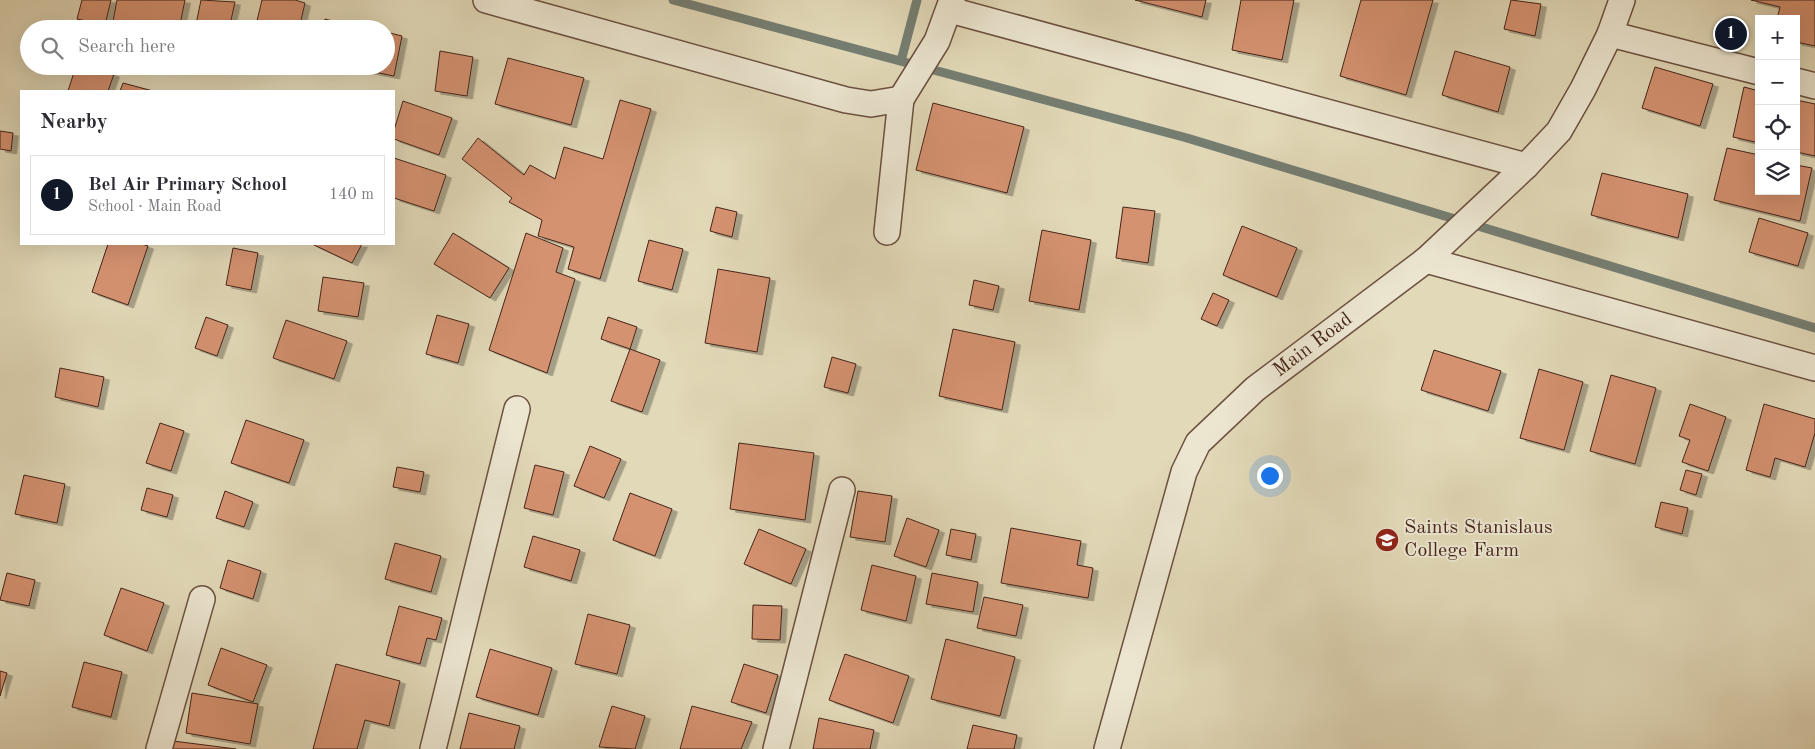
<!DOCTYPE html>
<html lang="en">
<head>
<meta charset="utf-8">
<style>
	:root { --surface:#fff; --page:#f7f7f7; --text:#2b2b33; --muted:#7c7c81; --line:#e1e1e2; --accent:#111827 }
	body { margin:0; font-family:"Old Standard TT",serif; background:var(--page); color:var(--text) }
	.controls { position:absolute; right:15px; top:15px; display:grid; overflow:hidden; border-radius:0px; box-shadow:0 5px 20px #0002 }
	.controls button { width:45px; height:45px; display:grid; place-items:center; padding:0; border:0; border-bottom:1px solid var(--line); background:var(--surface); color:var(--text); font:25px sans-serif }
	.you { position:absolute; left:1269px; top:475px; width:18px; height:18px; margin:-12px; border:4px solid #fff; border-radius:50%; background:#1a73e8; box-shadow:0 0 0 8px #1a73e833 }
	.badge { display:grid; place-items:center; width:32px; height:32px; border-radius:50%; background:var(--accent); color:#fff; font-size:16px; font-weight:700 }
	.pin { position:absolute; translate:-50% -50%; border:2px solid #fff; box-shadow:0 1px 5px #0006 }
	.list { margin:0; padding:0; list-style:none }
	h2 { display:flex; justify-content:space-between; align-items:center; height:65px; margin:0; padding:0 20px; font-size:21px }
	h2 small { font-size:16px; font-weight:400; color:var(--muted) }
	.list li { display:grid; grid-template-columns:32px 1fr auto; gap:15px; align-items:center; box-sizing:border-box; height:80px; margin:0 10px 10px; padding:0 10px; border:1px solid var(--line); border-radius:0px }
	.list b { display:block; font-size:19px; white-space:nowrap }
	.list p { margin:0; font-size:16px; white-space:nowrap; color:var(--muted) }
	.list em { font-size:16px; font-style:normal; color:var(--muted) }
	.icon { flex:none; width:28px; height:28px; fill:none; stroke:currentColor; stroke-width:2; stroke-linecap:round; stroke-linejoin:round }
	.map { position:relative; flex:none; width:1815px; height:749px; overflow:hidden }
	.search { position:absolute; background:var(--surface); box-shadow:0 5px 20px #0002; left:20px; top:20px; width:375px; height:55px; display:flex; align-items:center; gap:12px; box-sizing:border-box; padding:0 18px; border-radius:28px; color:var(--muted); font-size:19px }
	.panel { position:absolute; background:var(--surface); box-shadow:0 5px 20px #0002; left:20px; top:90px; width:375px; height:155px; border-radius:0px }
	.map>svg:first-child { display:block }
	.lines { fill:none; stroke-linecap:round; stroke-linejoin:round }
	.stream { stroke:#757e72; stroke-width:9 }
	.building { fill:#d59271; stroke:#452418; filter:url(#shadow) }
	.street-casing { stroke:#6c5140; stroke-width:28 }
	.street { stroke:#ece6d1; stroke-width:25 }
	.labels { text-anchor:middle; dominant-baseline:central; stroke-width:4; stroke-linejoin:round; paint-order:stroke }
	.street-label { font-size:20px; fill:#452418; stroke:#ece6d1 }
	.poi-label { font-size:20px; fill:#452418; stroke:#ece6d1; text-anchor:start }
</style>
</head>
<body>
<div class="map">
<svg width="1815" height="749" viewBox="0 0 1815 749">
	<defs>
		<filter id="shadow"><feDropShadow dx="5.5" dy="3" stdDeviation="0" flood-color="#0004"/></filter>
	</defs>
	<rect width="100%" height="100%" fill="#e2d9b8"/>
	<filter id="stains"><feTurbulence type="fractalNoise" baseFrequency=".004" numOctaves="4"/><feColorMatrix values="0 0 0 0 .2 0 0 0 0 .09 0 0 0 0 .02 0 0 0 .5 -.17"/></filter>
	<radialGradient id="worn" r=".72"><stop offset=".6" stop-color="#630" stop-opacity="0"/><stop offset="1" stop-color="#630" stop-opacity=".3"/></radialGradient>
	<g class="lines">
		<g class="stream">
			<path d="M673 0 1187 138 1815 328"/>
			<path d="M901 61 917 0"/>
		</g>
	</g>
	<g class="building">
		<path d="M82 0H111L105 25 77 19Z"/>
		<path d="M117 0H185L179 29H150L113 21Z"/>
		<path d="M201 0 235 2 229 29H195Z"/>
		<path d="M262 0H295L305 3 299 29H255Z"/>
		<path d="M1135 0H1206L1202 17Z"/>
		<path d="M1241 0H1294L1282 60 1232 50Z"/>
		<path d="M1361 0H1433L1406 95 1340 76Z"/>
		<path d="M1511 0 1541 4 1535 36 1504 29Z"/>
		<path d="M1751 0H1815V46L1796 42V19H1777L1780 7Z"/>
		<path d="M325 19 348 25 347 29H322Z"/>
		<path d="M386 32 402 36 394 76 359 69V66H386Z"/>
		<path d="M440 51 473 57 467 96 435 91Z"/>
		<path d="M1455 51 1510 67 1498 112 1442 95Z"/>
		<path d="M508 58 584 78 571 125 495 104Z"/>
		<path d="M76 66H89L114 74 108 91H68Z"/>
		<path d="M1655 67 1713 84 1700 126 1642 108Z"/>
		<path d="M123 83 153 91H120Z"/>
		<path d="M1744 87 1759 91V143L1733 137Z"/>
		<path d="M620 100 651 109 600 279 568 269 574 247 538 236 542 220 509 202 512 198 462 159 478 138 524 175 530 165 555 179 564 147 603 159Z"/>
		<path d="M1796 100 1815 104V156L1796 152Z"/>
		<path d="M403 101 452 118 439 155 394 139V130Z"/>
		<path d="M933 103 1024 127 1007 193 916 170Z"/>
		<path d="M0 131 13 133 11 151 0 149Z"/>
		<path d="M1727 148 1759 155V191H1796V165L1812 168 1800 221 1714 200Z"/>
		<path d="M394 158 446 175 434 211 394 198Z"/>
		<path d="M1602 173 1688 194 1678 238 1591 215Z"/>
		<path d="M716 207 737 212 732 237 710 231Z"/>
		<path d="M1123 207 1155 211 1148 263 1116 258Z"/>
		<path d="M1759 218 1808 233 1798 266 1749 252Z"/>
		<path d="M1242 226 1297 248 1277 297 1223 275Z"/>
		<path d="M1042 230 1091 240 1079 310 1029 301Z"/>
		<path d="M453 233 509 268 490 298 434 264Z"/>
		<path d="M526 233 563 248 556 272 575 279 547 373 489 350Z"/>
		<path d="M649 240 683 249 672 290 638 281Z"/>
		<path d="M108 244H142L148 246 128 305 92 292Z"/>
		<path d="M312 244H362L352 263Z"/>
		<path d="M233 248 258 253 251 290 226 285Z"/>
		<path d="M718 269 770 278 757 352 705 343Z"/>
		<path d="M323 277 364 283 358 317 318 311Z"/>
		<path d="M974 280 999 286 993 310 969 305Z"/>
		<path d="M1213 293 1229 300 1217 326 1201 319Z"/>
		<path d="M437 315 469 324 458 363 426 354Z"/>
		<path d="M206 317 228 325 217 356 195 348Z"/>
		<path d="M608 317 637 327 630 349 601 339Z"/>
		<path d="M286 320 347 341 334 379 273 358Z"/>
		<path d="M953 329 1015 342 1002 410 939 396Z"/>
		<path d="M630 349 660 360 642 412 611 401Z"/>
		<path d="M1434 350 1501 371 1488 411 1421 390Z"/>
		<path d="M832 357 856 364 848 393 824 387Z"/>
		<path d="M60 368 104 377 98 407 55 397Z"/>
		<path d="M1539 369 1583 382 1564 450 1520 438Z"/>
		<path d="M1611 375 1656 388 1635 464 1590 451Z"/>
		<path d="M1690 404 1726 417 1708 471 1682 462 1690 440 1679 436Z"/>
		<path d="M1764 404 1815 419V433L1805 467 1775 458 1770 477 1746 470Z"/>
		<path d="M246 420 304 440 289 483 231 463Z"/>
		<path d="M160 423 184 431 171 471 146 463Z"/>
		<path d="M739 443 814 453 805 520 730 509Z"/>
		<path d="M590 446 621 459 604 498 574 486Z"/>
		<path d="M535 465 564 472 553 515 524 508Z"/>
		<path d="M397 467 424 472 420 492 393 487Z"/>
		<path d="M1686 470 1702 474 1696 495 1680 490Z"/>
		<path d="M24 475 65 484 57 523 15 514Z"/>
		<path d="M147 488 173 495 167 517 141 510Z"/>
		<path d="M225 491 253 502 244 527 216 518Z"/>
		<path d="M858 491 892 496 885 542 850 537Z"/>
		<path d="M630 493 672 509 655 556 613 540Z"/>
		<path d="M1661 502 1688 508 1682 534 1655 527Z"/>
		<path d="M907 518 939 530 926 567 894 556Z"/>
		<path d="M1011 528 1081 541 1077 565 1093 568 1088 598 1001 583Z"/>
		<path d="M759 529 806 549 791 584 744 564Z"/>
		<path d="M951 529 976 534 971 560 946 555Z"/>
		<path d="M533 536 580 550 571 581 524 567Z"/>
		<path d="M395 543 441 556 431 592 385 579Z"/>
		<path d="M228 560 261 571 253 599 220 588Z"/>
		<path d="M872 565 916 576 906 621 861 610Z"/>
		<path d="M7 573 35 580 29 606 0 600Z"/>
		<path d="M932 573 978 582 973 612 926 604Z"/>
		<path d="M121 588 164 603 147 651 104 635Z"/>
		<path d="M984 597 1023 605 1016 636 977 628Z"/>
		<path d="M753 605 782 606 780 640 752 639Z"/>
		<path d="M399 606 442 618 436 640 427 638 420 664 386 655Z"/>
		<path d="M588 614 630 625 617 674 575 664Z"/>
		<path d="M946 639 1015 657 1000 716 931 699Z"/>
		<path d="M221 648 267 665 253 702 208 685Z"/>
		<path d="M490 649 552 668 538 715 476 697Z"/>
		<path d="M845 654 909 676 893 723 829 700Z"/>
		<path d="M84 662 122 672 111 717 72 707Z"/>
		<path d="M336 664 400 681 389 726 365 720 357 749H313Z"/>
		<path d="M744 664 778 675 766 713 731 702Z"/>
		<path d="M0 671 7 673 0 696Z"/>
		<path d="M192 693 258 704 250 744 186 733Z"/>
		<path d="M612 706 645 716 635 749 599 747Z"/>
		<path d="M692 706 752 722 741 749H680Z"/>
		<path d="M469 713 520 726 514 749H460Z"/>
		<path d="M819 718 874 730 870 749H813Z"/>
		<path d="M973 725 1017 735 1014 749H967Z"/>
		<path d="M173 741 236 749H172Z"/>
	</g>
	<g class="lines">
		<g class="street-casing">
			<g id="street">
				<path d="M486 0 846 100 871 104 901 99 937 41 952 0"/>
				<path d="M950 10 1526 166"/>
				<path d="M1610 34 1759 72"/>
				<path d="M1796 81 1815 86"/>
				<path d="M887 232 901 99"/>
				<path d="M1426 260 1815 368"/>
				<path d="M159 749 202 599"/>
				<path d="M433 749 517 409"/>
				<path d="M776 749 842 490"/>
				<path id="s1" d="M1107 749 1184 472 1198 443 1255 389 1426 260 1526 166 1559 131 1583 89 1610 34 1622 0"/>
			</g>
		</g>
		<use href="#street" class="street"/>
	</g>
	<defs>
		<g id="school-disc" transform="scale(1.25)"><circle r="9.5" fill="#8f2418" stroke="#ece6d1"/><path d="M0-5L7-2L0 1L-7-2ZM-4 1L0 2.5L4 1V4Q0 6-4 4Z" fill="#fff"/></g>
	</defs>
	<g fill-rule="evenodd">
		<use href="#school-disc" x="1387" y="540"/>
	</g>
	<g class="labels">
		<g class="street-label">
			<text stroke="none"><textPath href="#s1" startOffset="471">Main Road</textPath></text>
		</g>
		<g class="poi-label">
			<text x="1404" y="528">Saints Stanislaus<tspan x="1404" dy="23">College Farm</tspan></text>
		</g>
	</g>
	<rect width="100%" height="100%" filter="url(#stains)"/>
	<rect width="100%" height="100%" fill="url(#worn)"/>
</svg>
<div class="controls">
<button>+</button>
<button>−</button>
<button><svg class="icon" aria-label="locate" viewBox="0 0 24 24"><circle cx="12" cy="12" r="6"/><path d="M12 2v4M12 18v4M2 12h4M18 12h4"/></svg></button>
<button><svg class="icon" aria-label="layers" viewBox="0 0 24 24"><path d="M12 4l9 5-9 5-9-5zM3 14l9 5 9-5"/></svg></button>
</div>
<div class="you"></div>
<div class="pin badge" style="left:1731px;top:34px">1</div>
<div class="search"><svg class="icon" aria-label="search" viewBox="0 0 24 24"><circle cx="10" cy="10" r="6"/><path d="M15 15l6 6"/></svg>Search here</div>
<section class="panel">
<h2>Nearby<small></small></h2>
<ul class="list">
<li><span class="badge">1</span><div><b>Bel Air Primary School</b><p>School · Main Road</p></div><em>140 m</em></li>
</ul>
</section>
</div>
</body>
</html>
